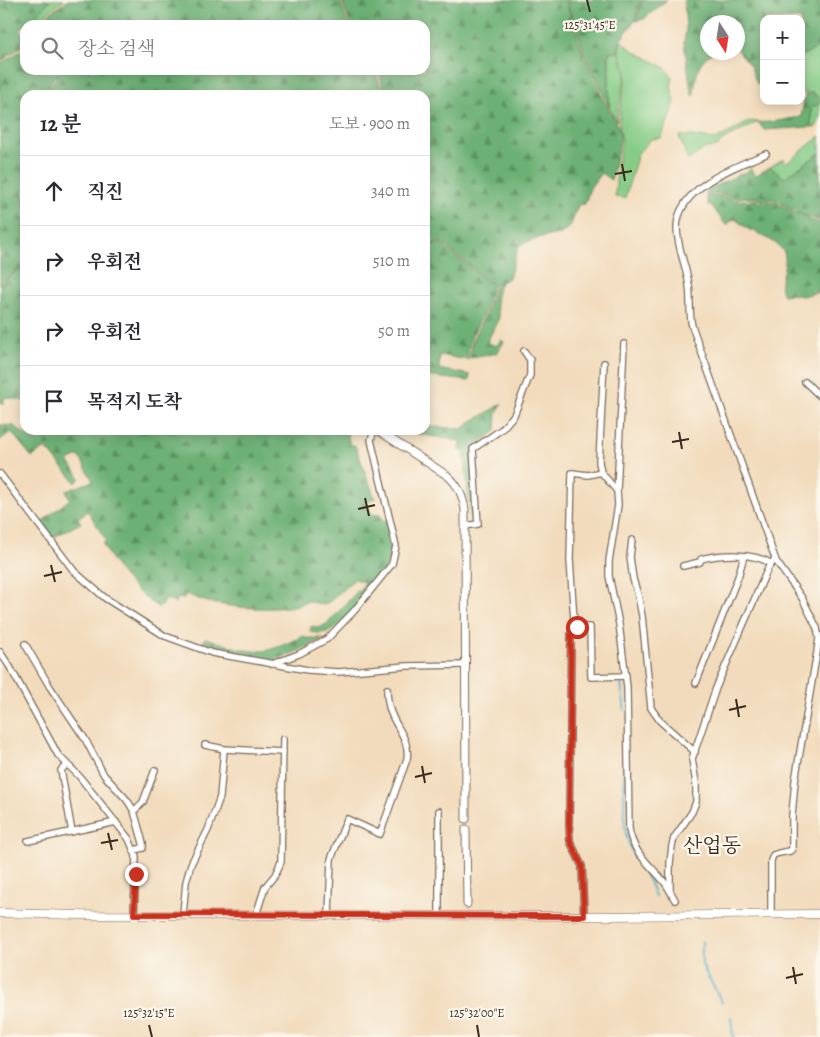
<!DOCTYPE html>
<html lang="ko">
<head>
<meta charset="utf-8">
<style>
	:root { --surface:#fff; --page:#f7f7f7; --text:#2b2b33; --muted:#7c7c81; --line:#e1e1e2 }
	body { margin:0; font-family:Alegreya,"Noto Serif KR",serif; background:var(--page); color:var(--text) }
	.controls { position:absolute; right:15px; top:15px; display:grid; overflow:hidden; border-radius:10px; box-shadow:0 2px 12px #0003 }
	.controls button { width:45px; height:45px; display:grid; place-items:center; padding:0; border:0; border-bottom:1px solid var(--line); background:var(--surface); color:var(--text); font:25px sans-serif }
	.compass { position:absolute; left:700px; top:15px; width:45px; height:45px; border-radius:50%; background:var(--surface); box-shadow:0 2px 12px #0003; rotate:168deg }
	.stop { position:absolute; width:15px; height:15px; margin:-11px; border:4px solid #c8321e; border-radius:50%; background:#fff }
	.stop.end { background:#c8321e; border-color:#fff; box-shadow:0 1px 5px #0008 }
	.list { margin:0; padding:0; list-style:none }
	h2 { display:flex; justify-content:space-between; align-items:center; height:65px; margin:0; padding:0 20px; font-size:21px }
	h2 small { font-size:16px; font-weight:400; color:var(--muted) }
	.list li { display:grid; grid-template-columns:32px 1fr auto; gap:15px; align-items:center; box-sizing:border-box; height:70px; padding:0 20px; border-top:1px solid var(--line) }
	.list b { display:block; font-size:19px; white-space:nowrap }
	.list em { font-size:16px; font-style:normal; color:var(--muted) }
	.icon { flex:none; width:28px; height:28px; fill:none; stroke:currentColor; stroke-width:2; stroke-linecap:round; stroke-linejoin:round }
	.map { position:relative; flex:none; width:820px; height:1037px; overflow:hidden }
	.search { position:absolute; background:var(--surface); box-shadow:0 2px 12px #0003; left:20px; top:20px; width:410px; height:55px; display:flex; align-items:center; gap:12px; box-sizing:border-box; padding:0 18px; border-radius:15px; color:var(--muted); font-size:19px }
	.panel { position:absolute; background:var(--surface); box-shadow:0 2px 12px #0003; left:20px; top:90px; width:410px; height:345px; border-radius:15px }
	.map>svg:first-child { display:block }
	.green { fill:#86cc87; stroke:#607b52 }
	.forest { fill:url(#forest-firs); stroke:#546d49 }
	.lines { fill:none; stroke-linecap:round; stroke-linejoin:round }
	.stream { stroke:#4baeca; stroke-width:2 }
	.minor-casing { stroke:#7b6855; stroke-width:8 }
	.tertiary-casing { stroke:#7b6855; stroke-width:9 }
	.secondary-casing { stroke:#7b6855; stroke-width:9 }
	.minor { stroke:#fff; stroke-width:5.5 }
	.tertiary { stroke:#fff; stroke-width:7 }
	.secondary { stroke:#fff; stroke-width:8 }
	.route { stroke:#c8321e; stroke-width:6 }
	.ticks { fill:none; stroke:#3b2a1e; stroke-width:2 }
	.labels { text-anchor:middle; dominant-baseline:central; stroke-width:4.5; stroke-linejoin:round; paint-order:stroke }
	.quarter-label { font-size:20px; fill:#3b2a1e; stroke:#fbf7ec }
	.ticks-label { font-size:12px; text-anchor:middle; fill:#3b2a1e; stroke:#fbf7ec; stroke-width:4.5; stroke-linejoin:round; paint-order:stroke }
</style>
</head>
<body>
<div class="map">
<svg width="820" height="1037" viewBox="0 0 820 1037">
	<defs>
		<pattern id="forest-firs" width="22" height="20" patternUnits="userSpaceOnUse" patternTransform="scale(1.25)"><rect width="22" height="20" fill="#6cb074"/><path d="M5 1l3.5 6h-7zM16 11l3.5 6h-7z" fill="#5a8f5f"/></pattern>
	</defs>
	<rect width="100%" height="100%" fill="#fbf7ec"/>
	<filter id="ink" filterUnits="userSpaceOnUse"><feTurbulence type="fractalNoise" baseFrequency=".02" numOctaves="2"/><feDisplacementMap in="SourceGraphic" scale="10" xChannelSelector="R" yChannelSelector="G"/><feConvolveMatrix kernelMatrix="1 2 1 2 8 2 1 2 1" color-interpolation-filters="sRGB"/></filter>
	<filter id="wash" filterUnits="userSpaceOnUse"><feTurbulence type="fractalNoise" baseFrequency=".0096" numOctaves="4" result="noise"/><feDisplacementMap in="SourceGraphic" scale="20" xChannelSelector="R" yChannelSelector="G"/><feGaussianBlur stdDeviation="1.12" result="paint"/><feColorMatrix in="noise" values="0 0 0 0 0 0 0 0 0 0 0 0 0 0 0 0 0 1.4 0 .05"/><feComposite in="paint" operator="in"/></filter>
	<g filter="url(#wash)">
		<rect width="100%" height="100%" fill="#f2dbbc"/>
		<g class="green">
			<path d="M50 0H64L48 12 38 25H28Z"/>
			<path d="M621 41 634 51 664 67 673 78 671 87 675 100 673 109 661 138 651 139 638 153 625 198 615 197 617 165 622 141 619 124 620 110 626 78V70L619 50Z"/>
			<path d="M820 47V100L814 93H801V56Z"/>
			<path d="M613 51 618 52 625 70V78L618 109 617 121 609 107V52Z"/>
			<path d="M820 104V119L816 127H811V107Z"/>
			<path d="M751 121 758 122 722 141 717 147 706 148 688 160 679 136H693L715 140Z"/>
			<path d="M820 136V153L784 178 770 167 783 159 787 163Z"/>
		</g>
		<g class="forest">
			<path d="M0 0H50L31 22 22 27 20 31 25 33V44L0 62Z"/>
			<path d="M68 0H340L348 25H42L50 13Z"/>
			<path d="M342 0H566C570 19 580 37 583 56L586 59 603 99 617 124 620 134V141L611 180 601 173 590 188 585 204 578 205 571 225 561 234 542 237 519 245 509 278 501 282 498 290 496 303 499 318 487 342 496 346 501 340 504 342 497 353 470 358C469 339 479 329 486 313 490 304 491 295 495 286L442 243 425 238V95H384L379 70H425V25H350Z"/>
			<path d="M567 0H642L635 20 620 41 618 52H609V107L587 58 584 55C582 36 571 19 567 0Z"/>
			<path d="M643 0H667L644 19 636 21Z"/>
			<path d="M684 0H820V47L801 56V19H764V83L757 84 751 67 738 50V22H708V52L712 53C695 63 697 78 693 96L691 91 684 42 686 30Z"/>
			<path d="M25 48V70H59L60 72 52 80 44 95H25V265L16 270 0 285V64Z"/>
			<path d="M61 70H376L382 95H45Z"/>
			<path d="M814 93 820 100V104L811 108V127L764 130 758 122C766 124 791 118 801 117L805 95Z"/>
			<path d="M820 153V221L794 211 774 199 762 201 755 197 749 199 745 197 737 199 723 194 705 193 713 187 751 169 755 176 770 167 784 178Z"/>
			<path d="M706 195 723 196 737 201 745 200 748 202 755 199 761 203 774 201 794 213 801 214 811 220 820 223V292L802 296 791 294 783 295C774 281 793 261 781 248 773 240 762 236 753 230L751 231 735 219 729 222 728 225 725 224 711 205H708Z"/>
			<path d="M425 241 441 244 493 286C489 295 488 304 484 313 475 331 467 338 468 360L440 355 439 369 470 375 469 381 425 376Z"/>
			<path d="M25 266V401L5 397 3 404 0 403V286L16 271Z"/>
			<path d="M502 404 497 413 496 431 472 448 475 521H471L464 451 459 450 460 441 394 430H425V426L463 429 469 423Z"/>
			<path d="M0 425 14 426 34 441 41 440 47 435 48 430H350V432L347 433 350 445H355L375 498 367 502 372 515 380 514 383 521 387 520C388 533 392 547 389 559 387 572 345 622 334 629 328 633 318 634 311 632L310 629 312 626 319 628 328 623 365 583 355 579C344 587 335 599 324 605L308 601C289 613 230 608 208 602 201 600 193 597 186 594L183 599 178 598 175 603 167 599 159 608C135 592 115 570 103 544L106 540 88 511 78 518 81 523 52 538 40 523 70 499 66 491 93 481 79 456 68 461 80 478 76 483 46 448 32 457 11 432 0 440Z"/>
			<path d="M304 636 305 638H324C308 646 289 657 271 660 253 662 219 652 202 646L205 638C220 642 236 649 251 651 269 653 287 643 304 636Z"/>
		</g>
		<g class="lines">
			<g class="stream">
				<path d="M621 684 625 711"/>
				<path d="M625 731 624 813 626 835 634 857 649 881 655 896"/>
				<path d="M702 941V965L722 1002"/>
				<path d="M731 1017 733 1037"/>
			</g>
		</g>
	</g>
	<g filter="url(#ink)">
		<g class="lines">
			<g class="minor-casing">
				<g id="minor">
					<path d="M766 154C735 166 677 188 677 228 677 246 685 263 688 280 692 296 688 310 692 326L776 561 802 598 817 628 819 638 817 652 795 781 792 815V849L790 851 779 853 773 855 771 861V915"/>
					<path d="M604 363 599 462 601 472 617 491 618 505 609 561V576L619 624 627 687 629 829C633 854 650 864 665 883 669 888 672 895 675 900"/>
					<path d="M805 382 820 396"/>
					<path d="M0 474 74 571 105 598 165 636 212 653 308 670 339 672 406 666 466 665"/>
					<path d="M617 491 624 344"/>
					<path d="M465 526 478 524 473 449 502 429 514 415 530 375V360L524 351"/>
					<path d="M632 540 630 557 633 579 638 595 642 616 651 708 660 721 695 752"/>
					<path d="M683 566 700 562 701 559C720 554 755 552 771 564"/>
					<path d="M574 620 577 627H590L591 677 626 676"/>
					<path d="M25 644 50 687 85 739 104 775 127 800 134 811 143 843V848L134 850"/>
					<path d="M0 652 10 667 58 755 79 776 129 839 136 856 134 914"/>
					<path d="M272 664 299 654 327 639 354 611 392 564 396 546 371 440 373 433 375 430 379 431"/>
					<path d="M696 683 738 577 744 556"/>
					<path d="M205 745 224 749 283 752"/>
					<path d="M67 765 61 770 72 832"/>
					<path d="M134 811 143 802 155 770"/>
					<path d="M439 811V915"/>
					<path d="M28 841 116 822"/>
					<path d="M670 890V863L672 846 674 838 692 812 696 802V783L692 759 716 688 768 568 775 559"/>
					<path d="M183 914 186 882 191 864 208 830 220 797 224 749"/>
					<path d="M256 915 265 887 275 875 281 862 283 739"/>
					<path d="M329 915 331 859 347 819 380 834 407 759C410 740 397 729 391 713 388 705 387 698 387 689"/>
					<path d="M584 916 582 866 570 841 569 824 571 634 574 620 570 560 572 473 588 475 601 472"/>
				</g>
			</g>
			<g class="tertiary-casing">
				<g id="tertiary">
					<path d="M379 431 448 476C459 486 462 495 465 509L466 819"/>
					<path d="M466 829 467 904"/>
				</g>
			</g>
			<g class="secondary-casing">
				<path id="secondary" d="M0 913 81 915 610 916 820 914"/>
			</g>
			<use href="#minor" class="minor"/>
			<use href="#tertiary" class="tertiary"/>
			<use href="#secondary" class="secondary"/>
		</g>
	</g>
	<g class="lines" filter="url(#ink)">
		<path class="route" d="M136 874 134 914 584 916 582 866 570 841 569 824 571 634 574 620 577 627"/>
	</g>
	<path class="ticks" d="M587 0 590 12M622 164 625 181M615 174 632 171M679 432 682 449M672 442 689 439M365 498 369 516M358 509 375 505M51 565 55 582M44 576 62 572M736 699 739 717M729 710 746 706M422 766 425 783M415 777 432 773M108 833 112 850M101 843 118 840M793 967 796 984M786 978 803 974M149 1025 152 1037M477 1025 479 1037"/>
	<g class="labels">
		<g class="quarter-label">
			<text x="712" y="845">산업동</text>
		</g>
	</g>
	<g class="ticks-label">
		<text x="590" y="29">125°31'45"E</text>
		<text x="149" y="1017">125°32'15"E</text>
		<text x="477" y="1017">125°32'00"E</text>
	</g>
</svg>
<div class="controls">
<button>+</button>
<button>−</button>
</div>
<svg class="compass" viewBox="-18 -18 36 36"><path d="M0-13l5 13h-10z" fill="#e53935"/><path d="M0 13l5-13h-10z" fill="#7c7c81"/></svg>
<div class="stop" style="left:577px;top:627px"></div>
<div class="stop end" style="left:136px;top:874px"></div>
<div class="search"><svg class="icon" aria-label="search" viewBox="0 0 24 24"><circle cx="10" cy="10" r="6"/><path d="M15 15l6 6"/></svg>장소 검색</div>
<section class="panel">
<h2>12 분<small>도보 · 900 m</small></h2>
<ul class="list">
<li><svg class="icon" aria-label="ahead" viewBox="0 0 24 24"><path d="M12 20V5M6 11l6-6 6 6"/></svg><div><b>직진</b></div><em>340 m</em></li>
<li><svg class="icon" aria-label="right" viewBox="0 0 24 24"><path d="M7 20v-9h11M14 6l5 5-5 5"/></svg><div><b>우회전</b></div><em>510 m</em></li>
<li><svg class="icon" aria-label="right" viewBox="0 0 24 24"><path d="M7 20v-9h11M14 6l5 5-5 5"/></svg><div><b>우회전</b></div><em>50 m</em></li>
<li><svg class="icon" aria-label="arrive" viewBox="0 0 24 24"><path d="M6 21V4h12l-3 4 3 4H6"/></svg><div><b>목적지 도착</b></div></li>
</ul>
</section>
</div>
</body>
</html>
